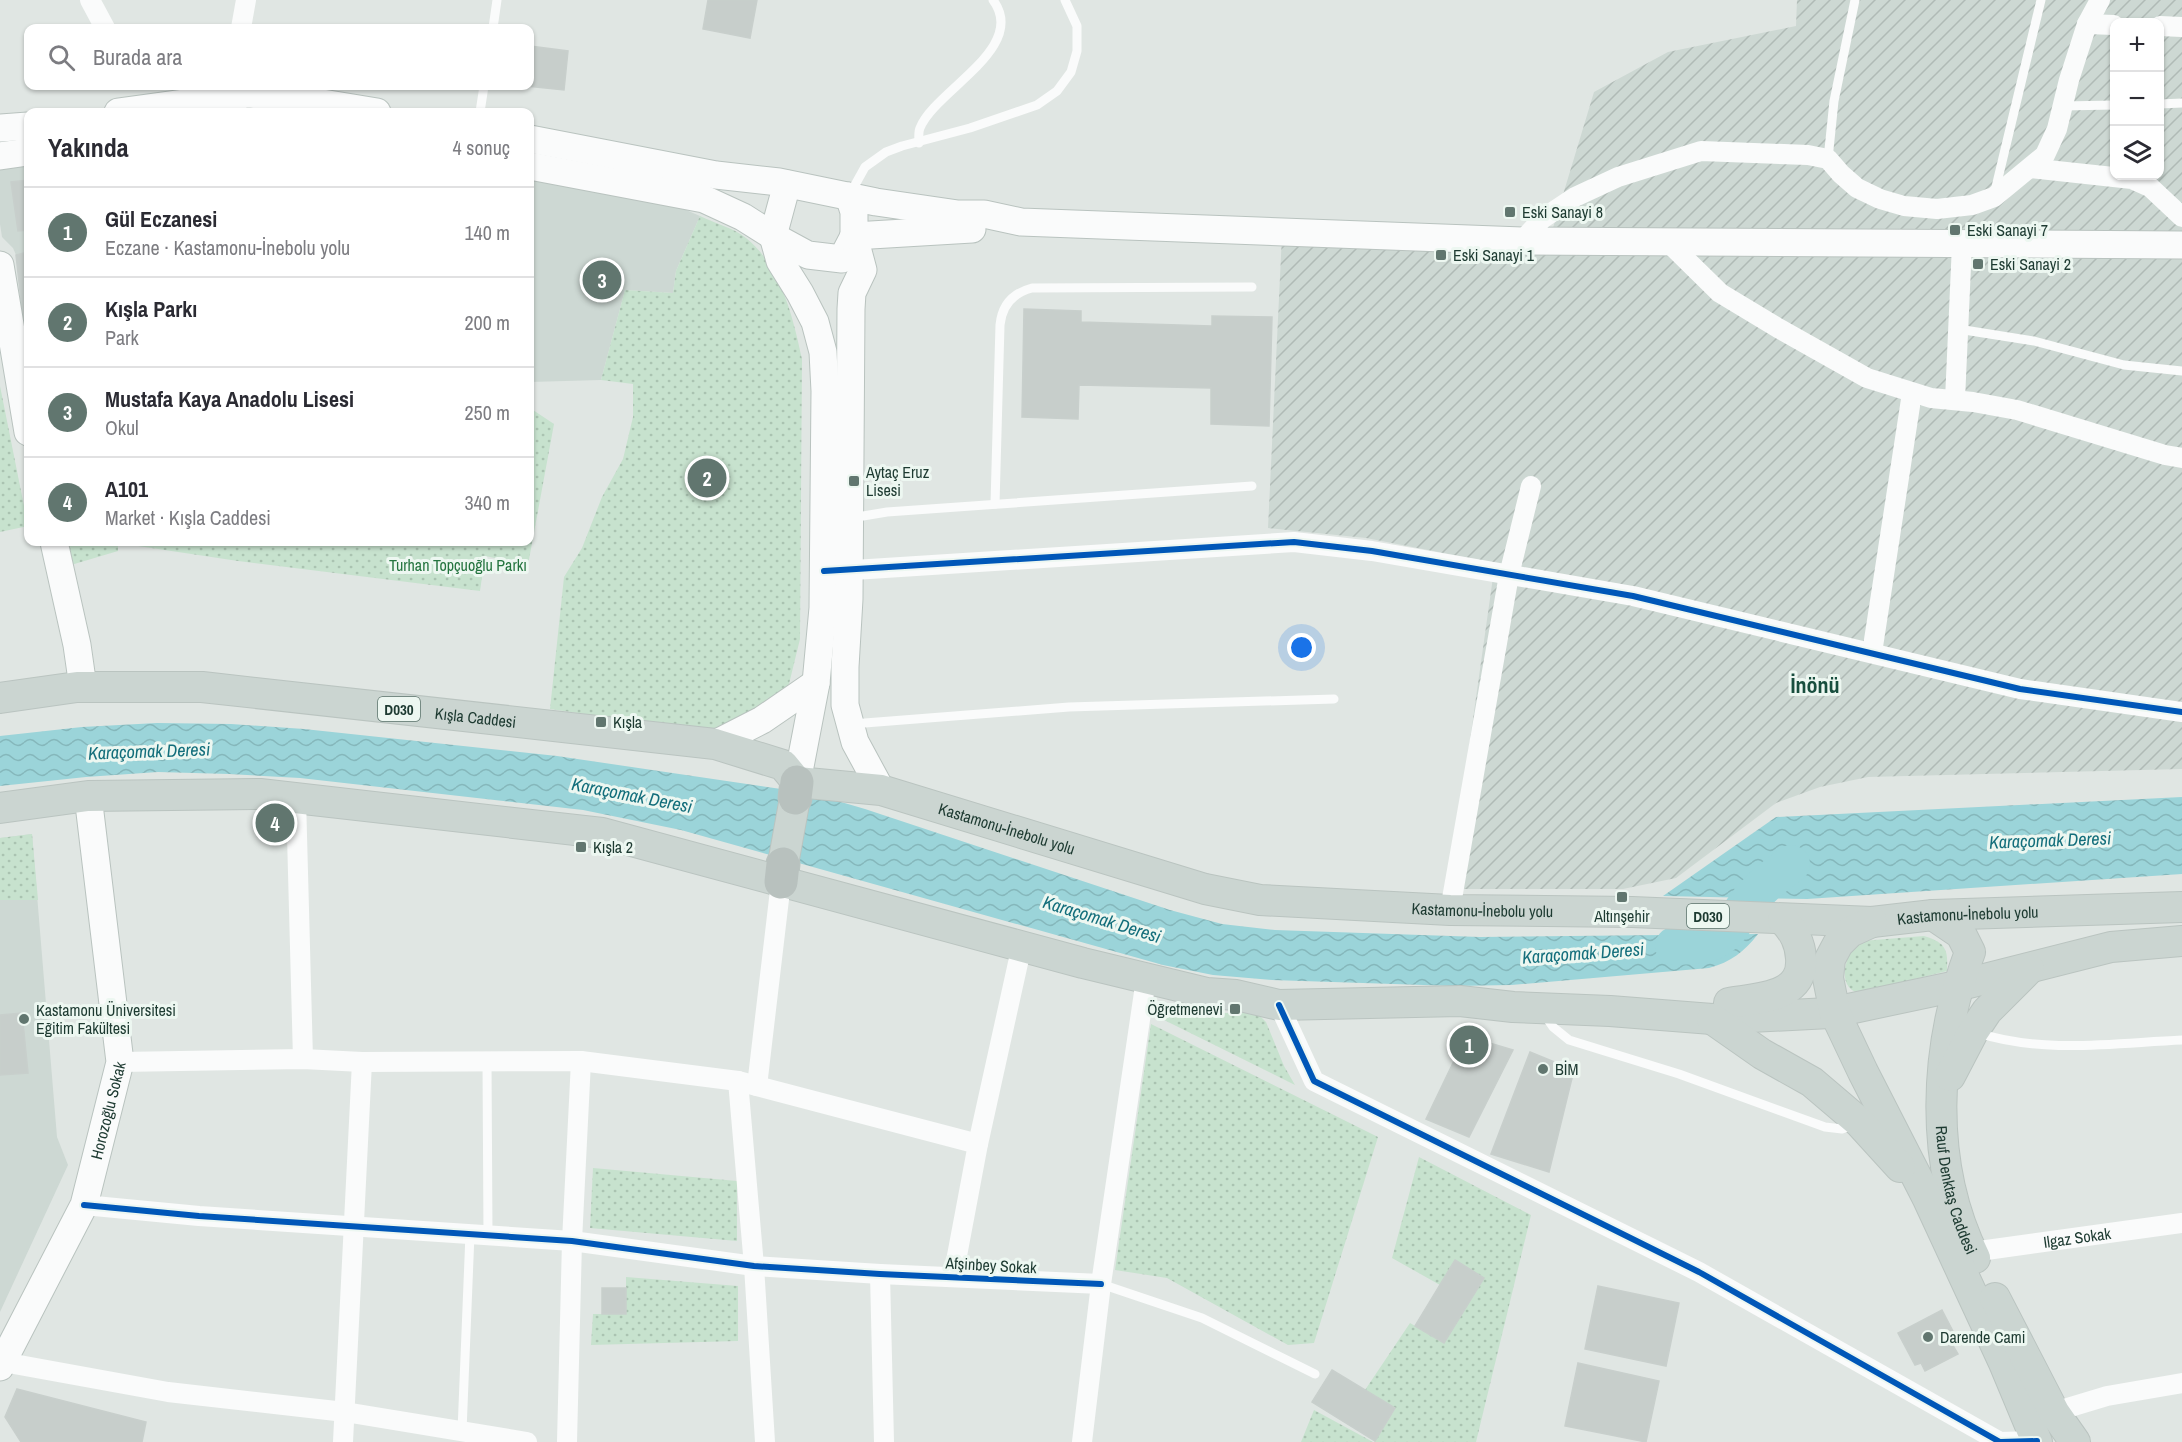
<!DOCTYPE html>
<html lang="tr">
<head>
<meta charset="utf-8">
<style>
	:root { --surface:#fff; --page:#f2f2f3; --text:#2b2b33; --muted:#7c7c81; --line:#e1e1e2; --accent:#61766f }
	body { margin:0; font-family:"Archivo Narrow",sans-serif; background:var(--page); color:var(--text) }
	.controls { position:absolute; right:18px; top:18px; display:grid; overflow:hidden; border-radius:12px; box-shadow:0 2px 4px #0004 }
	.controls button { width:54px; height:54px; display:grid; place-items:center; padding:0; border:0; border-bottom:2px solid var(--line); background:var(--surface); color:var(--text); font:30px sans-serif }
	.you { position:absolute; left:1302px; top:648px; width:21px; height:21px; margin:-15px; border:4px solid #fff; border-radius:50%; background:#1a73e8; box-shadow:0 0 0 9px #1a73e833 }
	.badge { display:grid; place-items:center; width:39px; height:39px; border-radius:50%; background:var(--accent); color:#fff; font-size:20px; font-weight:700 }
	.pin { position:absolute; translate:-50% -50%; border:3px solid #fff; box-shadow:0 2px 6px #0006 }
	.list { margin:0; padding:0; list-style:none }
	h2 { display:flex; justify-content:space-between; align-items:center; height:78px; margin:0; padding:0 24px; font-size:26px }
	h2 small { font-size:20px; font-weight:400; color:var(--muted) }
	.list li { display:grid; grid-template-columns:39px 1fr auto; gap:18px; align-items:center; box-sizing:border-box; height:90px; padding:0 24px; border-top:2px solid var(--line) }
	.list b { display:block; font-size:22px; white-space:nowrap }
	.list p { margin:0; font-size:20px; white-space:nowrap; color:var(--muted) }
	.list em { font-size:20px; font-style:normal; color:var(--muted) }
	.icon { flex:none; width:33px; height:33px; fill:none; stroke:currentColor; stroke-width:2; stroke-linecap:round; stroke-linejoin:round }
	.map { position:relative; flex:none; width:2182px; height:1442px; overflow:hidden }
	.search { position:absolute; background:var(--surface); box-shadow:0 2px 4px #0004; left:24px; top:24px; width:510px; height:66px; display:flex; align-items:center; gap:15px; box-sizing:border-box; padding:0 21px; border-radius:12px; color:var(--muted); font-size:22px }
	.panel { position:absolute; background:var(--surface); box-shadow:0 2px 4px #0004; left:24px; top:108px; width:510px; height:438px; border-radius:12px }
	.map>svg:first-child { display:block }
	.built { fill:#cdd8d3 }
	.industrial { fill:url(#industrial-furrows); fill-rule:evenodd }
	.grass { fill:url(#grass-dots) }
	.water { fill:url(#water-waves) }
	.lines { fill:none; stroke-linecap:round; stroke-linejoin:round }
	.river { stroke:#9bd4d9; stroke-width:38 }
	.building { fill:#c7cecb; stroke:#c8cfcc; stroke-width:1.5 }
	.secondary-casing { stroke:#b9c3bf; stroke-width:29 }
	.primary-casing { stroke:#bac4c0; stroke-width:32 }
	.highway-casing { stroke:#bac4c0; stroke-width:35 }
	.lane { stroke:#fafbfb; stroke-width:9 }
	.street { stroke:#fafbfb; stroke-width:20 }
	.secondary { stroke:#fafbfb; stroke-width:27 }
	.primary { stroke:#cbd5d1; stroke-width:30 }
	.highway { stroke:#b8c1be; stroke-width:33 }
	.cycleway-casing { stroke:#edf7f1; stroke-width:10 }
	.cycleway { stroke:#0057b8; stroke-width:6 }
	.poi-dot { fill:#61766f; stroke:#edf7f1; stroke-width:2 }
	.labels { text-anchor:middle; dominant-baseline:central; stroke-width:6; stroke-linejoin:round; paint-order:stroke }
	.shield { fill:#edf7f1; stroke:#5b736b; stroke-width:1.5 }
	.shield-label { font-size:15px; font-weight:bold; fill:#1d3a31 }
	.poi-label { font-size:16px; fill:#1d3a31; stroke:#edf7f1; text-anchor:start }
	.park-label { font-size:16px; fill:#24743f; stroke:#edf7f1 }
	.street-label { font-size:16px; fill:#1d3a31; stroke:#edf7f1 }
	.water-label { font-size:18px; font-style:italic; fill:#136e7b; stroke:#edf7f1 }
	.district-label { font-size:22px; font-weight:bold; fill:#184e3e; stroke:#edf7f1 }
</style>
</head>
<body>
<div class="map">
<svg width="2182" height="1442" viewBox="0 0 2182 1442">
	<defs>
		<pattern id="industrial-furrows" width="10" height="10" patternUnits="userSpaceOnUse" patternTransform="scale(1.5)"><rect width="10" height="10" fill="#cdd8d3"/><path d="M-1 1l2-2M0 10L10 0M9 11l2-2" fill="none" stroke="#b0bab6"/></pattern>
		<pattern id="grass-dots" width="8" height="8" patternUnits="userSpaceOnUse" patternTransform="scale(1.5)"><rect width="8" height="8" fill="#c7e2ce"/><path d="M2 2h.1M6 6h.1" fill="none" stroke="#aac3b1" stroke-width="1.8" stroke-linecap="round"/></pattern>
		<pattern id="water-waves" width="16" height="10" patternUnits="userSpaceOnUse" patternTransform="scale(1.5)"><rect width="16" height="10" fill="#9bd4d9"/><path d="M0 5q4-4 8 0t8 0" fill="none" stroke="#85b7bb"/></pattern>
	</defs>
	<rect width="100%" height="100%" fill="#e0e6e3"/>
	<g class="built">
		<path d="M28 162V363L16 255 13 248 2 237 0 224V165Z"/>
		<path d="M530 174 672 204 700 216 676 271 673 293 625 290 601 380 530 382Z"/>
		<path d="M32 834 57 1137 68 1165 0 1312V838Z"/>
	</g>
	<path class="industrial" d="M1797 0H2182V769L1868 777 1820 787 1776 803 1676 878 1623 889H1449L1495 563 1366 538 1268 528 1282 235 1549 241 1594 92 1668 52 1796 26ZM2114 22H2160V176H2114Z"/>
	<g class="grass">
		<path d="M700 216C714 223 734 228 746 238 781 266 793 317 802 359L800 639 789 684 771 704 718 731 695 730 550 709 564 577 582 548 602 497 623 459 633 417V384L601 380 625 290 673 293 676 271Z"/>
		<path d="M0 386 28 526 0 532Z"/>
		<path d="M530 408 554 424 528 565 485 556 480 591 238 561 118 543V551L71 565 62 542H530Z"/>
		<path d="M32 834 38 900H0V838Z"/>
		<path d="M1924 936C1946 943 1948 949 1947 971L1859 993C1835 988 1845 950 1862 941Z"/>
		<path d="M1164 1013H1246L1259 1015 1266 1022 1284 1066 1295 1085 1160 1018Z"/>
		<path d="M1151 1024 1378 1137 1314 1343 1288 1345 1167 1278 1115 1270Z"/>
		<path d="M1419 1157 1531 1215 1476 1442H1374L1395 1409 1365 1390 1410 1323 1444 1343 1483 1278 1455 1260 1440 1285 1392 1258Z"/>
		<path d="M593 1168 737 1181V1241L590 1228Z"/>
		<path d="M626 1277 738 1286V1341L591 1345 593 1314H626Z"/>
		<path d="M1314 1410 1373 1442H1301Z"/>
	</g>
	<g class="water">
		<path d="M157 723 231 724 304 729 557 756 781 789 824 797 865 809 1170 910 1222 924 1275 930 1480 937 1758 934C1744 952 1731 962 1709 968L1511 985 1454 986 1272 980 1213 975 1163 965 681 830 583 810 300 778 229 774 158 772 86 777 0 786V736L82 727Z"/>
		<path d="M2182 797V874L1807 899 1663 896 1776 817Z"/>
	</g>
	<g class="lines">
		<path class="river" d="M1674 946C1687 945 1704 946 1715 940 1731 932 1740 911 1752 898 1763 885 1777 874 1791 864"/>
	</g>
	<g class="building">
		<path d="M708 0H757L750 38 703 29Z"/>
		<path d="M530 46 568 51 564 90 526 86H530Z"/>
		<path d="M28 180V230L18 231 11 182Z"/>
		<path d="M28 252V363L16 255Z"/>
		<path d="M1024 309 1081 311V322L1212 326V316L1272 317 1269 426 1211 424V388L1079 385 1078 419 1022 417Z"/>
		<path d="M22 1013 28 1073 0 1075V1015Z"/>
		<path d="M1466 1036 1513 1050 1469 1137 1426 1119Z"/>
		<path d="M1530 1052 1574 1070 1549 1172 1491 1154Z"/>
		<path d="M1455 1260 1484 1278 1444 1343 1415 1326Z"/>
		<path d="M1598 1286 1679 1303 1666 1366 1585 1349Z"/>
		<rect x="602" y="1288" width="24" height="26"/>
		<path d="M1942 1310 1958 1341 1952 1344 1958 1354 1925 1371 1921 1363 1915 1365 1898 1333Z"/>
		<path d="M1578 1363 1659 1381 1646 1442 1565 1426Z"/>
		<path d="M1332 1370 1395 1408 1375 1441 1312 1402Z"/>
		<path d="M17 1389 146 1422 142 1442H21L5 1417Z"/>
	</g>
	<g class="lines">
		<g class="secondary-casing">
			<g id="secondary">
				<path d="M118 112 249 94 292 98 377 112"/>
				<path d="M0 128 28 126"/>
				<path d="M530 139 716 175 779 182 876 202 958 214H984L1021 222 1522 241 2182 245"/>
				<path d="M0 156 28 152"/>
				<path d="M530 166 704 199 743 217 773 236 808 255 842 259 854 236"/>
				<path d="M787 184 773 236 780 261 800 293 815 322 823 352 825 391 823 608 816 683 797 782"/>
				<path d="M849 196 854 212V236L863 270 852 293 851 309 849 599 845 667V705L855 742 881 790"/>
				<path d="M854 236 972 229"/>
				<path d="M0 265 28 432"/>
				<path d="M54 542 77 645 83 687"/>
				<path d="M715 744 762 720 816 683"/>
				<path id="s2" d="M0 1367 84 1205 120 1062 88 796"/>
			</g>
		</g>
		<g class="primary-casing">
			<g id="primary">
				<path id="s3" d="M0 698 77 687H202L715 744 783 765 797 782 881 790 1205 889 1260 900 1450 910 1632 912 1872 922 1933 915 2182 907"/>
				<path d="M0 808 88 796 260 794 602 833 1083 963 1207 993 1236 995 1279 1005 1460 1001 1513 1007 1610 1011 1712 1019 1830 1013 1957 986 2111 947 2182 941"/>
				<path d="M783 864 795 798"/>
				<path id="s4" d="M1933 915 1961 934 1970 952C1934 1048 1928 1164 1975 1258"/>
				<path d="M1872 922 1850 932 1838 944 1830 959 1828 978 1835 1013 1863 1072 1928 1199 2004 1363 2037 1442"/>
				<path d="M1729 1003C1758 998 1804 998 1801 958 1800 942 1794 931 1783 920"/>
				<path d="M1712 1019 1762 1054 1812 1082 1859 1122 1900 1167"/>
				<path d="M1950 1076 1973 1032 1987 1011 2029 969"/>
				<path d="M1995 1298 2054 1412 2075 1442"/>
			</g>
		</g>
		<g class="highway-casing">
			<g id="highway">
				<path d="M795 798 797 782"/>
				<path d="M781 882 783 864"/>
			</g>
		</g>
		<g class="lane">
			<path d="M493 28 497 0"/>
			<path d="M2160 104 2182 103"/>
			<path d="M2063 106 2114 105"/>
			<path d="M480 112 484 86"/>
			<path d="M919 143C919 139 918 132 920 128 934 91 1029 48 993 0"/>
			<path d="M1828 159 1834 101 1855 0"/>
			<path d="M1995 191 2041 0"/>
			<path d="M850 194 865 167 886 152 902 146 970 128 1037 105 1057 91 1071 72 1077 51V26L1065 0"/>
			<path d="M1958 329 2034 341 2124 365 2182 371"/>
			<path d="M995 504 1000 325C1002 305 1013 293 1032 288L1252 287"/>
			<path d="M851 518 887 512 1252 486"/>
			<path d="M852 724 1069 707 1334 699"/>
			<path d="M1544 1014 1553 1027 1569 1040 1679 1074 1825 1127 1842 1129 1853 1125"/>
			<path d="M1978 1033C2044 1054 2114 1043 2182 1040"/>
			<path d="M487 1062 488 1235"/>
			<path d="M1101 1284 1202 1318 1315 1374"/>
			<path d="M462 1431 470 1234"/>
		</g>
		<g class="street">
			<path d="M90 0 105 28"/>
			<path d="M2087 24 2114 25"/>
			<path d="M2160 26 2182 27"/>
			<path d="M241 28 246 0"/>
			<path d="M2030 168 2132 179 2150 187 2182 217"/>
			<path d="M1522 241 1542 219 1575 197 1618 177 1701 151 1808 155 1828 159 1841 174 1857 188 1880 199 1904 206 1937 209 1972 205 1994 197 2045 155 2057 129 2069 80 2087 24 2100 0"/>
			<path d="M1668 242 1720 293 1778 328 1867 378 1931 398 1973 402 2017 410 2165 455 2182 458"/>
			<path d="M1955 400 1962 244"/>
			<path d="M838 571 1294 542 1372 551 1633 596 2020 689 2182 712"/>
			<path d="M1872 653 1912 393"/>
			<path d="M296 798 303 1059"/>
			<path d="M1450 910 1509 575 1531 486"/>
			<path d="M1279 1005 1314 1081 1699 1272 2000 1442 2037 1441"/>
			<path d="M120 1062 303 1059 362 1062 581 1061 738 1081 978 1144"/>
			<path d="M738 1081 754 1266 765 1442"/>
			<path d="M757 1086 781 882"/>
			<path d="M84 1205 199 1216 572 1241 754 1266 880 1274 1101 1284"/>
			<path id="s1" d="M1972 1252 2182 1223"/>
			<path d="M880 1274 884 1442"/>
			<path d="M953 1277 978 1144 1022 945"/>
			<path d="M3 1362 168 1392 345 1412 527 1442"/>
			<path d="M2054 1412 2107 1396 2182 1383"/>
			<path d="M343 1442 362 1062"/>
			<path d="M567 1442 572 1241 581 1061"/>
			<path d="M1082 1442 1101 1284 1146 979"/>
		</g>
		<use href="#secondary" class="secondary"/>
		<use href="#primary" class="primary"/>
		<use href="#highway" class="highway"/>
		<g class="cycleway-casing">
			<g id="cycleway">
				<path d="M824 571 1294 542 1372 551 1633 596 2020 689 2182 712"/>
				<path d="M1279 1005 1314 1081 1699 1272 2000 1442 2037 1441"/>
				<path d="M84 1205 199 1216 572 1241 754 1266 880 1274 1101 1284"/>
			</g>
		</g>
		<use href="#cycleway" class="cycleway"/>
	</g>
	<g class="poi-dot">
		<rect x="1504" y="206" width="12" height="12" rx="3"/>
		<rect x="1949" y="224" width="12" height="12" rx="3"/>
		<rect x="1435" y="249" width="12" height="12" rx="3"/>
		<rect x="1972" y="258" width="12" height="12" rx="3"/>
		<rect x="848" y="475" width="12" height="12" rx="3"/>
		<rect x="595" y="716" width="12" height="12" rx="3"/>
		<rect x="575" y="841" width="12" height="12" rx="3"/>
		<rect x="1616" y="891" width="12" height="12" rx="3"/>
		<rect x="1229" y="1003" width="12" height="12" rx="3"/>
		<circle cx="24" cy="1019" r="6"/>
		<circle cx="1543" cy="1069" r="6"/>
		<circle cx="1928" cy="1337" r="6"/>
	</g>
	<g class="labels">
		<g class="shield">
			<rect x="378" y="697" width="42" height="24" rx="4.5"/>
			<rect x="1687" y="904" width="42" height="24" rx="4.5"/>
		</g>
		<g class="shield-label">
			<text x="399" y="709">D030</text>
			<text x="1708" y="916">D030</text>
		</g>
		<g class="poi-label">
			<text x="1522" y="212">Eski Sanayi 8</text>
			<text x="1967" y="230">Eski Sanayi 7</text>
			<text x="1453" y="255">Eski Sanayi 1</text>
			<text x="1990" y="264">Eski Sanayi 2</text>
			<text x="866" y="472">Aytaç Eruz<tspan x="866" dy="18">Lisesi</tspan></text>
			<text x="613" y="722">Kışla</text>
			<text x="593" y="847">Kışla 2</text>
			<text x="1622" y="916" text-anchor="middle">Altınşehir</text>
			<text x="1223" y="1009" text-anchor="end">Öğretmenevi</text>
			<text x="36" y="1010">Kastamonu Üniversitesi<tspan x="36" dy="18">Eğitim Fakültesi</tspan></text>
			<text x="1555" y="1069">BİM</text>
			<text x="1940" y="1337">Darende Cami</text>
		</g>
		<g class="park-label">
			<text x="458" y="565">Turhan Topçuoğlu Parkı</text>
		</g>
		<g class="street-label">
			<text stroke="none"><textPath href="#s3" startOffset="478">Kışla Caddesi</textPath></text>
			<text stroke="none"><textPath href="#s3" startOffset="1028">Kastamonu-İnebolu yolu</textPath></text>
			<text stroke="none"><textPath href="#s3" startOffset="1514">Kastamonu-İnebolu yolu</textPath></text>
			<text stroke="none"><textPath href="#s3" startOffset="2000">Kastamonu-İnebolu yolu</textPath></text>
			<text stroke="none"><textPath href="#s2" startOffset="280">Horozoğlu Sokak</textPath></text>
			<text stroke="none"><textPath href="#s4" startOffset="297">Rauf Denktaş Caddesi</textPath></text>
			<text stroke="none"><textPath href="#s1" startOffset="106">Ilgaz Sokak</textPath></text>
			<text transform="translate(991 1265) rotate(3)">Afşinbey Sokak</text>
		</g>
		<g class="water-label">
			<text transform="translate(149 751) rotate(-2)">Karaçomak Deresi</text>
			<text transform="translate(632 795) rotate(11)">Karaçomak Deresi</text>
			<text transform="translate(2050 840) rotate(-2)">Karaçomak Deresi</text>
			<text transform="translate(1102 919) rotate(17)">Karaçomak Deresi</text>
			<text transform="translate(1583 953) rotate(-4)">Karaçomak Deresi</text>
		</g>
		<g class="district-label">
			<text x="1815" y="685">İnönü</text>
		</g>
	</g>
</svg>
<div class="controls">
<button>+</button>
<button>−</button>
<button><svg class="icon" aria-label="layers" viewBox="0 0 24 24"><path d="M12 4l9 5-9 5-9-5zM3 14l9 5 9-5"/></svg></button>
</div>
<div class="you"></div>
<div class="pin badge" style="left:1469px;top:1045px">1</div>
<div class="pin badge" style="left:707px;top:478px">2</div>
<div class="pin badge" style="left:602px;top:280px">3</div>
<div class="pin badge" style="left:275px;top:823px">4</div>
<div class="search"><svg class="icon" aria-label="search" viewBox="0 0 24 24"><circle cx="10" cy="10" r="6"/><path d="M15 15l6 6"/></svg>Burada ara</div>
<section class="panel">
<h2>Yakında<small>4 sonuç</small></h2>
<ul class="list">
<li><span class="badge">1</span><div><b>Gül Eczanesi</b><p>Eczane · Kastamonu-İnebolu yolu</p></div><em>140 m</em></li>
<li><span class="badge">2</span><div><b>Kışla Parkı</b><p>Park</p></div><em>200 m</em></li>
<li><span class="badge">3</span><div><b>Mustafa Kaya Anadolu Lisesi</b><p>Okul</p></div><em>250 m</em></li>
<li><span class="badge">4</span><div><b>A101</b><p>Market · Kışla Caddesi</p></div><em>340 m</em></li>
</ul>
</section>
</div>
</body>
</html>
